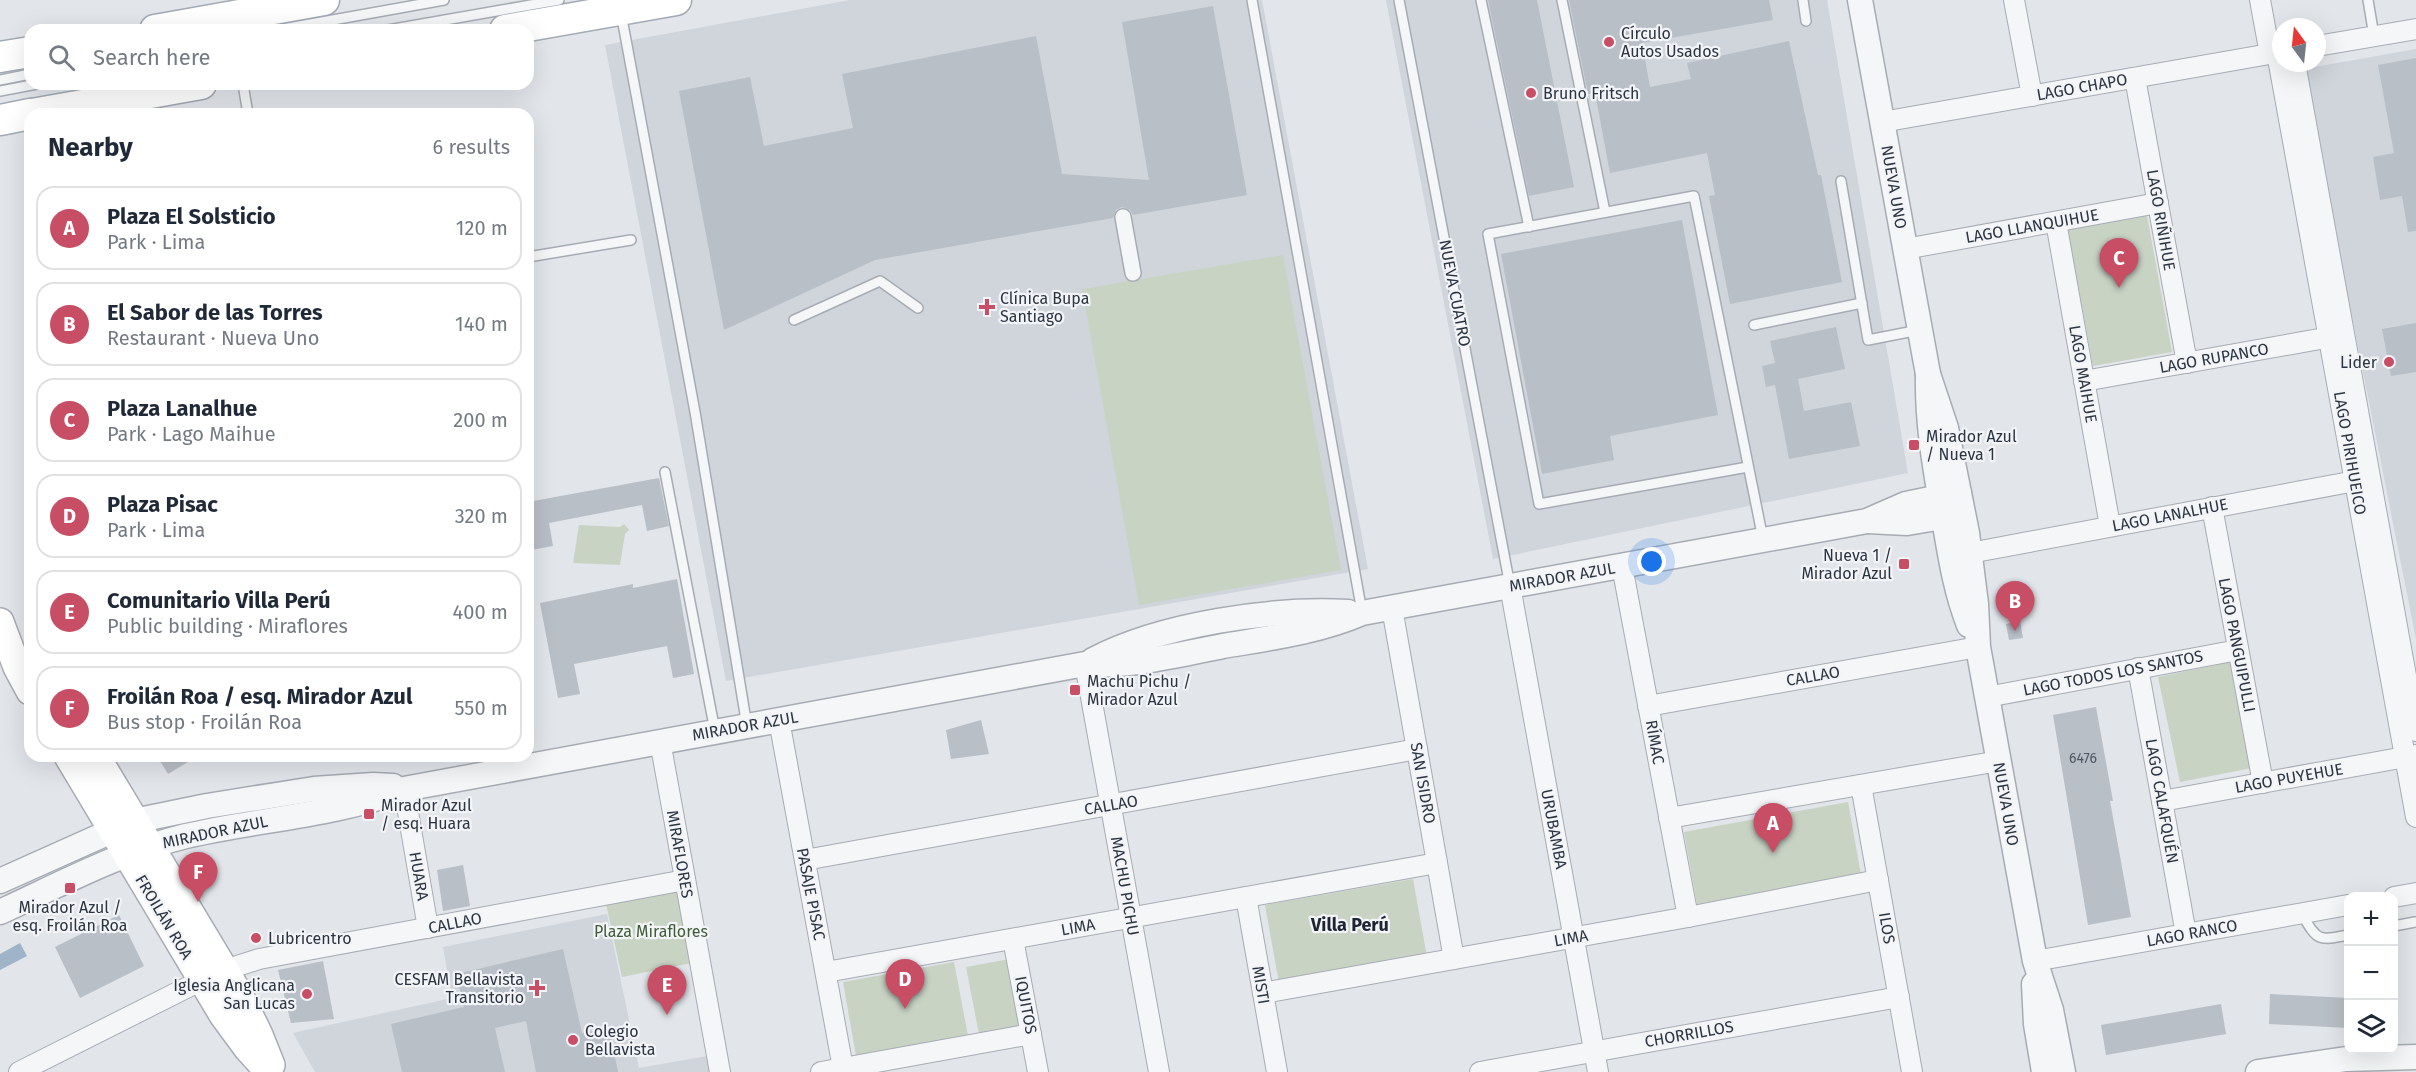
<!DOCTYPE html>
<html lang="en">
<head>
<meta charset="utf-8">
<style>
	:root { --surface:#fff; --page:#f6f6f7; --text:#1f2937; --muted:#747a83; --line:#e0e1e3; --accent:#c74e65 }
	body { margin:0; font-family:"Fira Sans",sans-serif; background:var(--page); color:var(--text) }
	.controls { position:absolute; right:18px; bottom:18px; display:grid; overflow:hidden; border-radius:12px; box-shadow:0 6px 24px #0002 }
	.controls button { width:54px; height:54px; display:grid; place-items:center; padding:0; border:0; border-bottom:2px solid var(--line); background:var(--surface); color:var(--text); font:30px sans-serif }
	.compass { position:absolute; left:2272px; top:18px; width:54px; height:54px; border-radius:50%; background:var(--surface); box-shadow:0 6px 24px #0002; rotate:345deg }
	.you { position:absolute; left:1652px; top:562px; width:21px; height:21px; margin:-15px; border:4px solid #fff; border-radius:50%; background:#1a73e8; box-shadow:0 0 0 9px #1a73e833 }
	.badge { display:grid; place-items:center; width:39px; height:39px; border-radius:50%; background:var(--accent); color:#fff; font-size:20px; font-weight:700 }
	.pin { position:absolute; translate:-50% -50px; filter:drop-shadow(0 2px 3px #0008) }
	.pin::after { content:''; position:absolute; top:32px; width:21px; height:18px; background:inherit; clip-path:polygon(0 0,100% 0,50% 100%) }
	.list { margin:0; padding:0; list-style:none }
	h2 { display:flex; justify-content:space-between; align-items:center; height:78px; margin:0; padding:0 24px; font-size:26px }
	h2 small { font-size:20px; font-weight:400; color:var(--muted) }
	.list li { display:grid; grid-template-columns:39px 1fr auto; gap:18px; align-items:center; box-sizing:border-box; height:84px; margin:0 12px 12px; padding:0 12px; border:2px solid var(--line); border-radius:18px }
	.list b { display:block; font-size:22px; white-space:nowrap }
	.list p { margin:0; font-size:20px; white-space:nowrap; color:var(--muted) }
	.list em { font-size:20px; font-style:normal; color:var(--muted) }
	.icon { flex:none; width:33px; height:33px; fill:none; stroke:currentColor; stroke-width:2; stroke-linecap:round; stroke-linejoin:round }
	.map { position:relative; flex:none; width:2416px; height:1072px; overflow:hidden }
	.search { position:absolute; background:var(--surface); box-shadow:0 6px 24px #0002; left:24px; top:24px; width:510px; height:66px; display:flex; align-items:center; gap:15px; box-sizing:border-box; padding:0 21px; border-radius:18px; color:var(--muted); font-size:22px }
	.panel { position:absolute; background:var(--surface); box-shadow:0 6px 24px #0002; left:24px; top:108px; width:510px; height:654px; border-radius:18px }
	.map>svg:first-child { display:block }
	.built { fill:#d0d5db }
	.green { fill:#c8d3c4 }
	.water { fill:#9fb4c8 }
	.building { fill:#b9bfc6 }
	.lines { fill:none; stroke-linecap:round; stroke-linejoin:round }
	.service-casing { stroke:#a7acb4; stroke-width:12 }
	.pedestrian-casing { stroke:#a7acb4; stroke-width:18 }
	.minor-casing { stroke:#a7acb4; stroke-width:22 }
	.tertiary-casing { stroke:#a7acb4; stroke-width:27 }
	.secondary-casing { stroke:#a7acb4; stroke-width:30 }
	.primary-casing { stroke:#a2aab5; stroke-width:33 }
	.service { stroke:#f5f6f8; stroke-width:9 }
	.pedestrian { stroke:#f5f6f8; stroke-width:15 }
	.minor { stroke:#f5f6f8; stroke-width:20 }
	.tertiary { stroke:#f5f6f8; stroke-width:24 }
	.secondary { stroke:#fff; stroke-width:27 }
	.primary { stroke:#fff; stroke-width:30 }
	.poi-dot { fill:#c74e65; stroke:#f2f4f7; stroke-width:2 }
	.labels { text-anchor:middle; dominant-baseline:central; stroke-width:4.5; stroke-linejoin:round; paint-order:stroke }
	.number-label { font-size:14px; fill:#4e5762 }
	.poi-label { font-size:16px; fill:#2b3441; stroke:#f2f4f7; text-anchor:start }
	.street-label { font-size:16px; fill:#2b3441; stroke:#f2f4f7 }
	.park-label { font-size:16px; fill:#415c39; stroke:#f2f4f7 }
	.neighbourhood-label { font-size:18px; font-weight:bold; fill:#1d2532; stroke:#f2f4f7 }
</style>
</head>
<body>
<div class="map">
<svg width="2416" height="1072" viewBox="0 0 2416 1072">
	<rect width="100%" height="100%" fill="#e2e5ea"/>
	<g class="built">
		<path d="M850 0H1262L1368 569 726 681 605 45Z"/>
		<path d="M1386 0H1827L1908 473 1493 559Z"/>
		<path d="M2416 49V639L2303 69Z"/>
		<path d="M607 914 639 1068 713 1055 716 1072H315L293 1033 452 998 443 947Z"/>
	</g>
	<g class="green">
		<path d="M2146 210 2172 352 2093 366 2067 224Z"/>
		<path d="M1283 255 1341 570 1139 605 1082 289Z"/>
		<path d="M624 524 629 530 625 534 620 565 573 563 579 525 620 527Z"/>
		<path d="M2231 662 2252 768 2180 782 2158 677Z"/>
		<path d="M1848 802 1861 875 1697 904 1684 832Z"/>
		<path d="M1413 879 1427 957 1279 983 1265 905Z"/>
		<path d="M682 884 696 962 622 977 605 899Z"/>
		<path d="M1010 959 1022 1026 979 1034 966 967Z"/>
		<path d="M954 962 968 1036 856 1056 843 982Z"/>
	</g>
	<path class="water" d="M20 943 27 956 0 970V954Z"/>
	<g class="building">
		<path d="M1488 0H1537L1574 187 1529 196Z"/>
		<path d="M1569 0H1769L1773 20 1642 43 1650 87 1691 79 1687 63 1789 41 1818 175H1821L1842 282 1730 304 1709 196 1715 195 1707 153 1610 173 1595 93 1588 94Z"/>
		<path d="M1213 6 1247 195 1133 215 1130 210 1122 207 1116 210 1113 218 875 260 724 330 679 91 750 77 764 146 853 128 842 74 1036 36 1062 174 1149 180 1122 22Z"/>
		<path d="M2416 58V231L2408 232 2402 196 2380 200 2373 157 2394 153 2378 65Z"/>
		<path d="M1682 220 1718 415 1610 436 1614 460 1542 474 1501 254Z"/>
		<path d="M2416 323V372L2391 376 2382 329Z"/>
		<path d="M1836 327 1845 369 1798 379 1804 411 1851 402 1860 446 1789 459 1775 385 1766 387 1762 366 1775 363 1770 341Z"/>
		<path d="M659 478 669 526 647 531 642 505 549 523 553 546 531 550 528 537V502Z"/>
		<path d="M677 579 694 674 673 678 667 646 574 664 580 694 558 698 540 603 633 584V588Z"/>
		<path d="M2020 621 2023 638 2009 640 2006 624Z"/>
		<path d="M2096 707 2113 801H2110L2131 917 2088 925 2053 715Z"/>
		<path d="M981 720 989 754 951 759 946 730Z"/>
		<path d="M157 756H198L168 774Z"/>
		<path d="M463 865 470 906 443 911 437 870Z"/>
		<path d="M119 915 144 966 80 998 55 947Z"/>
		<path d="M563 949 582 1033 609 1028 618 1072H536L526 1021 495 1028 505 1072H402L391 1024 464 1007 456 974Z"/>
		<path d="M323 961 334 1019 291 1023 278 970Z"/>
		<path d="M2270 994 2349 998V1028L2269 1024Z"/>
		<path d="M2221 1004 2226 1034 2106 1055 2101 1025Z"/>
	</g>
	<g class="lines">
		<g class="service-casing">
			<g id="service">
				<path d="M1252 0 1362 612"/>
				<path d="M1399 0 1510 586"/>
				<path d="M1481 0 1529 227"/>
				<path d="M1562 0 1605 212"/>
				<path d="M1803 0 1806 21"/>
				<path d="M2368 0 2374 36"/>
				<path d="M621 13 695 412 747 726"/>
				<path d="M277 30 444 0"/>
				<path d="M388 30 559 0"/>
				<path d="M0 80 30 74"/>
				<path d="M243 84 248 114"/>
				<path d="M0 91 37 84"/>
				<path d="M1841 181 1868 340 1919 330"/>
				<path d="M528 257 631 240"/>
				<path d="M794 320 880 281 918 308"/>
				<path d="M1754 325 1862 303"/>
				<path d="M1748 467 1539 504 1488 234 1694 196 1763 539"/>
				<path d="M665 472 715 731"/>
				<path d="M2301 913C2318 941 2317 941 2348 935"/>
				<path d="M2394 926 2415 922"/>
			</g>
		</g>
		<g class="pedestrian-casing">
			<path id="pedestrian" d="M1123 217 1133 273"/>
		</g>
		<g class="minor-casing">
			<g id="minor">
				<path d="M2014 0 2032 96"/>
				<path d="M2260 0 2270 54"/>
				<path d="M2317 46 2416 29"/>
				<path d="M2277 53 2416 817"/>
				<path d="M2295 63 2416 731"/>
				<path d="M2135 78 2187 363"/>
				<path d="M1882 122 2281 52"/>
				<path d="M2056 222 2110 526"/>
				<path d="M1905 249 2158 203"/>
				<path d="M2084 381 2342 335"/>
				<path d="M2212 507 2263 783"/>
				<path d="M1970 553 2366 479"/>
				<path d="M1622 566 1688 917"/>
				<path d="M1510 586 1598 1072"/>
				<path d="M1392 608 1454 959"/>
				<path d="M1085 664 1159 1072"/>
				<path d="M2138 668 2186 934"/>
				<path d="M1987 697 2238 650"/>
				<path d="M1648 706 1978 647"/>
				<path d="M779 720 843 1068"/>
				<path d="M660 741 720 1072"/>
				<path d="M1861 785 1912 1072"/>
				<path d="M404 789 428 928"/>
				<path d="M2162 801 2416 755"/>
				<path d="M1669 818 1999 761"/>
				<path d="M805 860 1417 749"/>
				<path d="M1246 897 1277 1072"/>
				<path d="M2394 897 2416 893"/>
				<path d="M1013 939 1038 1072"/>
				<path d="M2035 961 2348 905"/>
				<path d="M225 970 259 959 685 880"/>
				<path d="M826 972 1437 863"/>
				<path d="M1263 993 1688 917 1878 880"/>
				<path d="M19 1072 202 980"/>
				<path d="M821 1072 1031 1034"/>
				<path d="M1480 1072 1899 997"/>
			</g>
		</g>
		<g class="tertiary-casing">
			<g id="tertiary">
				<path d="M1860 0 1928 374C1927 419 1934 463 1942 507 1949 547 1954 587 1969 625"/>
				<path d="M1928 374 1946 428 1967 533 1976 604 1978 647 2035 961 2051 1010 2063 1072"/>
				<path d="M1867 521 1907 523 1960 514"/>
				<path d="M1093 660C1161 624 1272 608 1348 612"/>
				<path d="M0 881 134 821 207 806 314 789 373 785 393 786"/>
				<path d="M0 912C61 884 120 852 186 836 258 819 335 816 404 789L1085 664C1132 667 1177 655 1223 646 1270 638 1318 632 1362 613L1867 521 1906 504 1959 493"/>
				<path d="M2034 984 2036 1024 2044 1072"/>
				<path d="M2258 1072 2346 1059 2416 1057"/>
			</g>
		</g>
		<g class="secondary-casing">
			<g id="secondary">
				<path d="M0 622 17 667 30 691"/>
				<path d="M68 756 223 1015 248 1049 269 1072"/>
				<path d="M96 756 239 994 259 1035 271 1065"/>
			</g>
		</g>
		<g class="primary-casing">
			<g id="primary">
				<path d="M155 30 324 0"/>
				<path d="M505 30 676 0"/>
				<path d="M0 57 30 52"/>
				<path d="M32 114 201 84"/>
				<path d="M0 120 30 114"/>
			</g>
		</g>
		<use href="#service" class="service"/>
		<use href="#pedestrian" class="pedestrian"/>
		<use href="#minor" class="minor"/>
		<use href="#tertiary" class="tertiary"/>
		<use href="#secondary" class="secondary"/>
		<use href="#primary" class="primary"/>
	</g>
	<g class="poi-dot">
		<circle cx="1609" cy="42" r="6"/>
		<circle cx="1531" cy="93" r="6"/>
		<path d="M984 298h6v6h6v6h-6v6h-6v-6h-6v-6h6z"/>
		<circle cx="2389" cy="362" r="6"/>
		<rect x="1908" y="439" width="12" height="12" rx="3"/>
		<rect x="1898" y="558" width="12" height="12" rx="3"/>
		<rect x="1069" y="684" width="12" height="12" rx="3"/>
		<rect x="363" y="808" width="12" height="12" rx="3"/>
		<rect x="64" y="882" width="12" height="12" rx="3"/>
		<circle cx="256" cy="938" r="6"/>
		<path d="M534 979h6v6h6v6h-6v6h-6v-6h-6v-6h6z"/>
		<circle cx="307" cy="994" r="6"/>
		<circle cx="573" cy="1040" r="6"/>
	</g>
	<g class="labels">
		<g class="number-label">
			<text x="2083" y="758">6476</text>
		</g>
		<g class="poi-label">
			<text x="1621" y="33">Círculo<tspan x="1621" dy="18">Autos Usados</tspan></text>
			<text x="1543" y="93">Bruno Fritsch</text>
			<text x="1000" y="298">Clínica Bupa<tspan x="1000" dy="18">Santiago</tspan></text>
			<text x="2377" y="362" text-anchor="end">Lider</text>
			<text x="1926" y="436">Mirador Azul<tspan x="1926" dy="18">/ Nueva 1</tspan></text>
			<text x="1892" y="555" text-anchor="end">Nueva 1 /<tspan x="1892" dy="18">Mirador Azul</tspan></text>
			<text x="1087" y="681">Machu Pichu /<tspan x="1087" dy="18">Mirador Azul</tspan></text>
			<text x="381" y="805">Mirador Azul<tspan x="381" dy="18">/ esq. Huara</tspan></text>
			<text x="70" y="907" text-anchor="middle">Mirador Azul /<tspan x="70" dy="18">esq. Froilán Roa</tspan></text>
			<text x="268" y="938">Lubricentro</text>
			<text x="524" y="979" text-anchor="end">CESFAM Bellavista<tspan x="524" dy="18">Transitorio</tspan></text>
			<text x="295" y="985" text-anchor="end">Iglesia Anglicana<tspan x="295" dy="18">San Lucas</tspan></text>
			<text x="585" y="1031">Colegio<tspan x="585" dy="18">Bellavista</tspan></text>
		</g>
		<g class="street-label">
			<text transform="translate(2082 87) rotate(-10)">LAGO CHAPO</text>
			<text transform="translate(1894 187) rotate(80)">NUEVA UNO</text>
			<text transform="translate(2161 220) rotate(80)">LAGO RIÑIHUE</text>
			<text transform="translate(2032 226) rotate(-10)">LAGO LLANQUIHUE</text>
			<text transform="translate(1455 293) rotate(79)">NUEVA CUATRO</text>
			<text transform="translate(2214 358) rotate(-10)">LAGO RUPANCO</text>
			<text transform="translate(2083 374) rotate(80)">LAGO MAIHUE</text>
			<text transform="translate(2350 453) rotate(80)">LAGO PIRIHUEICO</text>
			<text transform="translate(2170 515) rotate(-11)">LAGO LANALHUE</text>
			<text transform="translate(1562 577) rotate(-10)">MIRADOR AZUL</text>
			<text transform="translate(2237 645) rotate(79)">LAGO PANGUIPULLI</text>
			<text transform="translate(2113 673) rotate(-11)">LAGO TODOS LOS SANTOS</text>
			<text transform="translate(1813 676) rotate(-10)">CALLAO</text>
			<text transform="translate(745 726) rotate(-10)">MIRADOR AZUL</text>
			<text transform="translate(1655 742) rotate(80)">RÍMAC</text>
			<text transform="translate(2289 778) rotate(-10)">LAGO PUYEHUE</text>
			<text transform="translate(1423 783) rotate(80)">SAN ISIDRO</text>
			<text transform="translate(2162 801) rotate(80)">LAGO CALAFQUÉN</text>
			<text transform="translate(2006 804) rotate(80)">NUEVA UNO</text>
			<text transform="translate(1111 805) rotate(-10)">CALLAO</text>
			<text transform="translate(1554 829) rotate(79)">URUBAMBA</text>
			<text transform="translate(215 832) rotate(-12)">MIRADOR AZUL</text>
			<text transform="translate(680 854) rotate(80)">MIRAFLORES</text>
			<text transform="translate(419 876) rotate(80)">HUARA</text>
			<text transform="translate(1125 886) rotate(80)">MACHU PICHU</text>
			<text transform="translate(811 894) rotate(79)">PASAJE PISAC</text>
			<text transform="translate(164 917) rotate(59)">FROILÁN ROA</text>
			<text transform="translate(455 923) rotate(-11)">CALLAO</text>
			<text transform="translate(1078 927) rotate(-10)">LIMA</text>
			<text transform="translate(1887 928) rotate(80)">ILOS</text>
			<text transform="translate(2192 933) rotate(-10)">LAGO RANCO</text>
			<text transform="translate(1571 938) rotate(-10)">LIMA</text>
			<text transform="translate(1261 985) rotate(80)">MISTI</text>
			<text transform="translate(1026 1005) rotate(79)">IQUITOS</text>
			<text transform="translate(1689 1034) rotate(-10)">CHORRILLOS</text>
		</g>
		<g class="park-label">
			<text x="651" y="931">Plaza Miraflores</text>
		</g>
		<g class="neighbourhood-label">
			<text x="1350" y="925">Villa Perú</text>
		</g>
	</g>
</svg>
<div class="controls">
<button>+</button>
<button>−</button>
<button><svg class="icon" aria-label="layers" viewBox="0 0 24 24"><path d="M12 4l9 5-9 5-9-5zM3 14l9 5 9-5"/></svg></button>
</div>
<svg class="compass" viewBox="-18 -18 36 36"><path d="M0-13l5 13h-10z" fill="#e53935"/><path d="M0 13l5-13h-10z" fill="#747a83"/></svg>
<div class="you"></div>
<div class="pin badge" style="left:1773px;top:853px">A</div>
<div class="pin badge" style="left:2015px;top:631px">B</div>
<div class="pin badge" style="left:2119px;top:288px">C</div>
<div class="pin badge" style="left:905px;top:1009px">D</div>
<div class="pin badge" style="left:667px;top:1015px">E</div>
<div class="pin badge" style="left:198px;top:902px">F</div>
<div class="search"><svg class="icon" aria-label="search" viewBox="0 0 24 24"><circle cx="10" cy="10" r="6"/><path d="M15 15l6 6"/></svg>Search here</div>
<section class="panel">
<h2>Nearby<small>6 results</small></h2>
<ul class="list">
<li><span class="badge">A</span><div><b>Plaza El Solsticio</b><p>Park · Lima</p></div><em>120 m</em></li>
<li><span class="badge">B</span><div><b>El Sabor de las Torres</b><p>Restaurant · Nueva Uno</p></div><em>140 m</em></li>
<li><span class="badge">C</span><div><b>Plaza Lanalhue</b><p>Park · Lago Maihue</p></div><em>200 m</em></li>
<li><span class="badge">D</span><div><b>Plaza Pisac</b><p>Park · Lima</p></div><em>320 m</em></li>
<li><span class="badge">E</span><div><b>Comunitario Villa Perú</b><p>Public building · Miraflores</p></div><em>400 m</em></li>
<li><span class="badge">F</span><div><b>Froilán Roa / esq. Mirador Azul</b><p>Bus stop · Froilán Roa</p></div><em>550 m</em></li>
</ul>
</section>
</div>
</body>
</html>
